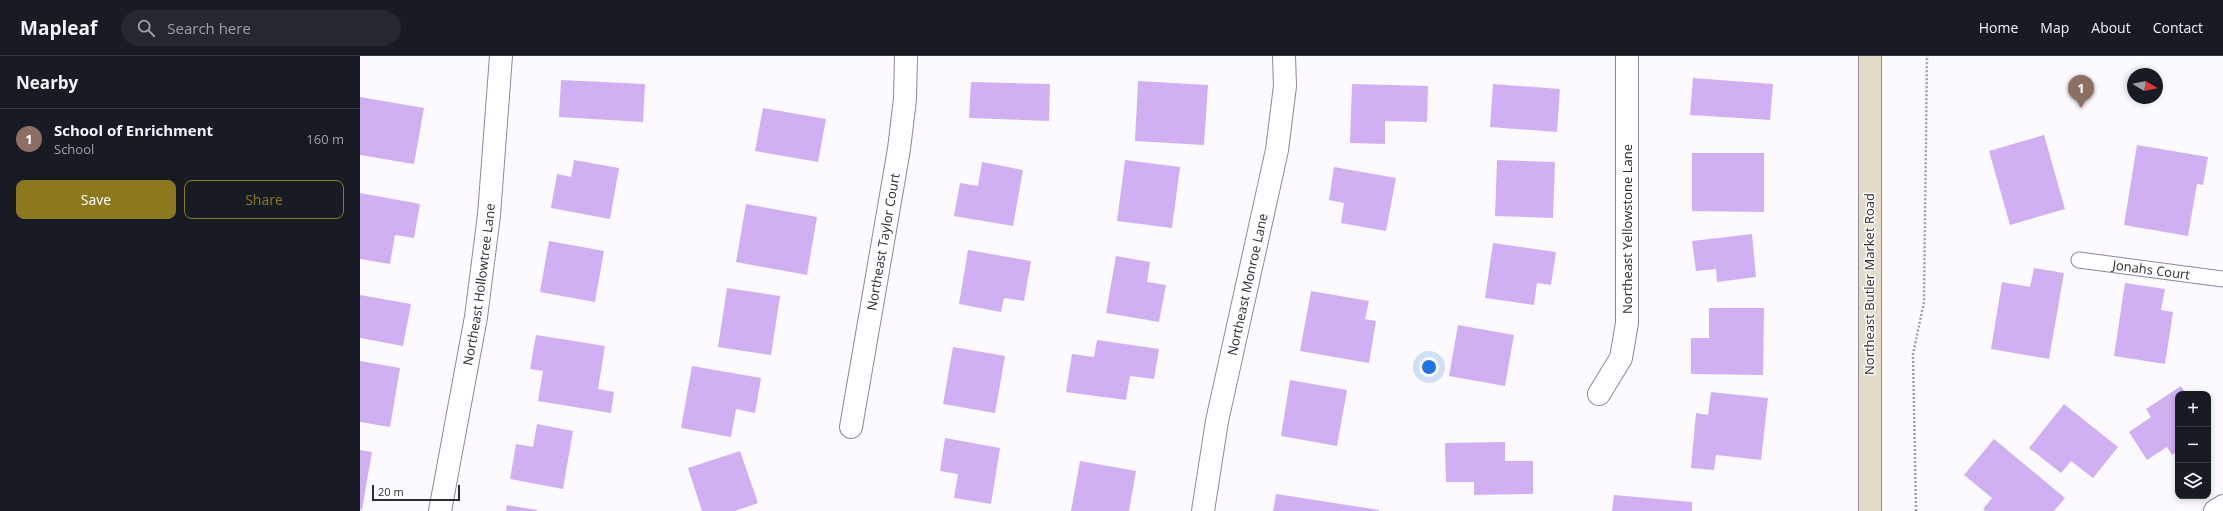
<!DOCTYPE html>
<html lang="en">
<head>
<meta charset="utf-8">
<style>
	:root { --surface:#171b24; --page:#242831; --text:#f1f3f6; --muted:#9ea1a6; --line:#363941; --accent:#8c781d }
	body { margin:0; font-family:"Open Sans",sans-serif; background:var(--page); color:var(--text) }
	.controls { position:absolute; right:12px; bottom:12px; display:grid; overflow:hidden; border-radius:8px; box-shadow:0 2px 6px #0003 }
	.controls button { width:36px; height:36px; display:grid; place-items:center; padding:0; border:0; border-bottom:1px solid var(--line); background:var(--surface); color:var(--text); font:20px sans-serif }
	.compass { position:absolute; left:1767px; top:12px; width:36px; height:36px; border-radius:50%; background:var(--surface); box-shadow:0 2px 6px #0003; rotate:100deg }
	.scale { position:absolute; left:12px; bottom:10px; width:88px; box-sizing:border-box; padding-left:4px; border:2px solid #2d2a31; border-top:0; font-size:11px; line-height:14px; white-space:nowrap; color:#2d2a31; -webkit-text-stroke:3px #fff; paint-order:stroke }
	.you { position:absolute; left:1069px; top:311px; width:14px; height:14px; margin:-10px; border:3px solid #fff; border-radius:50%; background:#1a73e8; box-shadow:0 0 0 6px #1a73e833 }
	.badge { display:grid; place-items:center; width:26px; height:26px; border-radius:50%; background:var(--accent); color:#fff; font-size:13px; font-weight:700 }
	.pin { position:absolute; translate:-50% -33px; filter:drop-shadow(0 1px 2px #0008) }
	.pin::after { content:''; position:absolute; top:21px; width:14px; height:12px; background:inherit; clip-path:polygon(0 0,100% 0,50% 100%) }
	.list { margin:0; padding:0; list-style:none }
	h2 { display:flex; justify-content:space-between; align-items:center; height:52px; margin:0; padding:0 16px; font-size:17px }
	h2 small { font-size:13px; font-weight:400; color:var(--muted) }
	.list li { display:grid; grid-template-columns:26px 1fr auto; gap:12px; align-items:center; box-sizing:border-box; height:60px; padding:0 16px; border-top:1px solid var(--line) }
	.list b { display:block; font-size:15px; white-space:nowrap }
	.list p { margin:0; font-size:13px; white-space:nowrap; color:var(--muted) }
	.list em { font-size:13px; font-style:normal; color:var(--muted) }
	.actions { display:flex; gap:8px; padding:12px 16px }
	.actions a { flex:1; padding:9px 0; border:1px solid var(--accent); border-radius:8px; text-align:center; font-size:14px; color:var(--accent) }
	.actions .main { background:var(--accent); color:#fff }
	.icon { flex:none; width:22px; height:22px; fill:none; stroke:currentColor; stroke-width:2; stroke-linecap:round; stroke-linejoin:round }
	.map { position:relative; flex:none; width:1863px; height:455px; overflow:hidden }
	header { display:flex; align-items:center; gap:24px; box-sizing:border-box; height:56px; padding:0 20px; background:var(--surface); border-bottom:1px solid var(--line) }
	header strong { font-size:19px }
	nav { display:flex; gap:22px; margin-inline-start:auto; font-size:14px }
	.search { width:280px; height:36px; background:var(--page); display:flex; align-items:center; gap:10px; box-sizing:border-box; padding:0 14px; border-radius:22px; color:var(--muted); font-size:15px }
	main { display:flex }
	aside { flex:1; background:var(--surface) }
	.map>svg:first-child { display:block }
	.building { fill:#d0b0f2 }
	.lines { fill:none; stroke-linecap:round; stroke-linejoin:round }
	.lane-casing { stroke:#90879a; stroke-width:17 }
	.street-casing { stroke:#90879a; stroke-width:24 }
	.secondary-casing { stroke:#90879a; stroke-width:24 }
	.path { stroke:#a19fa4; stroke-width:2.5; stroke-dasharray:2 2; stroke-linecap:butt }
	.lane { stroke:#fff; stroke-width:15 }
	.street { stroke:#fff; stroke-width:22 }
	.secondary { stroke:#e2dcc8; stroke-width:22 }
	.labels { text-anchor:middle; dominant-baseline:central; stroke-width:3; stroke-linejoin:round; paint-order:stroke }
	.street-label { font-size:13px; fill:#2d2a31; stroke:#fff }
</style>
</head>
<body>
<header>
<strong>Mapleaf</strong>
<div class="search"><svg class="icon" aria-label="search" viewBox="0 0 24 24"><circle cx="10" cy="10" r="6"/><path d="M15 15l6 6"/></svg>Search here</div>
<nav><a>Home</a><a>Map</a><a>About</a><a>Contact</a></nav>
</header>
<main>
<aside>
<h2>Nearby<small></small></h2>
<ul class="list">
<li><span class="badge" style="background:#8d6e63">1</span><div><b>School of Enrichment</b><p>School</p></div><em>160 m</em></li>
</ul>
<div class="actions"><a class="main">Save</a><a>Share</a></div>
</aside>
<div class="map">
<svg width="1863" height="455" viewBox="0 0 1863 455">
	<rect width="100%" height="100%" fill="#fcfafe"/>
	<g class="building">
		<path d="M1333 22 1413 28 1410 64 1330 59Z"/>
		<path d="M201 24 285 28 283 66 199 61Z"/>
		<path d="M778 25 848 29 844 89 775 85Z"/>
		<path d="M611 26 690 28 689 65 609 62Z"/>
		<path d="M992 28 1068 30 1067 66 1025 65V88L990 87Z"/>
		<path d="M1133 28 1200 33 1197 76 1130 71Z"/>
		<path d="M0 41 64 52 54 108 0 99Z"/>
		<path d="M403 52 466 63 458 106 395 95Z"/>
		<path d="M1684 79 1705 153 1650 169 1629 95Z"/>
		<path d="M1777 89 1848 101 1843 129 1837 128 1828 180 1764 169Z"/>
		<path d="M1332 97H1404V156L1332 155Z"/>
		<path d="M214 104 259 112 250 163 191 152 197 118 211 121Z"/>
		<path d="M765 104 820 111 812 172 757 165Z"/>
		<path d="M1137 104 1195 106 1193 162 1135 160Z"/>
		<path d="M622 106 663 114 653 170 594 160 600 127 618 130Z"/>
		<path d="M974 111 1036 122 1026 175 981 167 984 147 969 144Z"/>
		<path d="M0 137 60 148 54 182 35 179 30 208 0 203Z"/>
		<path d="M386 148 457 161 447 219 376 206Z"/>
		<path d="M1392 178 1396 221 1357 226 1356 213 1336 215 1332 185Z"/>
		<path d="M189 185 244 195 235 246 180 236Z"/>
		<path d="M1133 187 1196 196 1191 229 1177 227 1174 249 1125 242Z"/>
		<path d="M608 194 671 205 664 245 644 242 641 256 599 248Z"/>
		<path d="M756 200 790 206 787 226 806 229 799 266 746 257Z"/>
		<path d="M1674 212 1704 217 1689 303 1631 293 1642 226 1670 231Z"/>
		<path d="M1765 227 1805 233 1801 254 1813 256 1805 308 1754 300Z"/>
		<path d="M367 232 420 240 411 299 358 291Z"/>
		<path d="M951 235 1009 245 1005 263 1016 265 1009 307 940 295Z"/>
		<path d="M0 239 51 248 43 290 0 282Z"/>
		<path d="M1349 252H1404L1403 319 1331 318V282H1349Z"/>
		<path d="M1098 269 1154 279 1145 330 1089 320Z"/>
		<path d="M176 279 245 290 238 333 254 336 251 357 178 345 183 315 170 313Z"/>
		<path d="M737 284 799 293 794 323 770 320 766 344 706 336 712 298 734 301Z"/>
		<path d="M593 291 645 300 635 357 583 348Z"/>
		<path d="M0 305 40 312 30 371 0 366Z"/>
		<path d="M332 310 401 322 395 357 376 353 371 381 321 372Z"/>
		<path d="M930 324 987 334 977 390 921 380Z"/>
		<path d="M1821 330 1826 338H1818V395L1812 399 1807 391 1787 404 1769 376 1791 361 1786 353Z"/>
		<path d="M1351 336 1408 342 1401 404 1356 399 1354 414 1331 412 1336 357 1348 359Z"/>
		<path d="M1704 348 1758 391 1733 422 1711 405 1701 417 1669 392Z"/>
		<path d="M177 368 213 375 203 433 150 423 156 388 173 391Z"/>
		<path d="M585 382 640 392 631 448 594 442 598 418 580 415Z"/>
		<path d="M1634 383 1705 442 1694 455H1626L1623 453 1632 442 1604 419Z"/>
		<path d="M1145 386V405H1173V438L1114 439V426H1086L1085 387Z"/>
		<path d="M0 394 12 396 2 454 0 453Z"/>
		<path d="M380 395 398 447 375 455H342L328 412Z"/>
		<path d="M720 405 776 415 769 455H711Z"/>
		<path d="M916 438 1019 454V455H913Z"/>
		<path d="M1254 439 1332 446V455H1252Z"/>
		<path d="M147 449 177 454V455H146Z"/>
	</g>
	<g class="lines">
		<g class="lane-casing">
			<g id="lane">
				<path id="s1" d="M1719 204 1863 223"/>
			</g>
		</g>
		<g class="street-casing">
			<g id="street">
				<path d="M1239 338 1261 302 1267 267V0"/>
				<path id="s2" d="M491 371 539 93 545 43 546 0"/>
				<path id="s3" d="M80 455 116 261 129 159 141 0"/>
				<path id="s4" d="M843 455 857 365 917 94 925 30 924 0"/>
				<path d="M1855 455 1863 450"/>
			</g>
		</g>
		<g class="secondary-casing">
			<path id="secondary" d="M1510 455V0"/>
		</g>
		<path class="path" d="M1556 455 1553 298 1564 246 1567 0"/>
		<use href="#lane" class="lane"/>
		<use href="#street" class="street"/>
		<use href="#secondary" class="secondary"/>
	</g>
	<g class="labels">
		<g class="street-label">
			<text transform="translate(1267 173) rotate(-90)">Northeast Yellowstone Lane</text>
			<text stroke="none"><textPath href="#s2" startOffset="188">Northeast Taylor Court</textPath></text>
			<text stroke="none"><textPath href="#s1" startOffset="73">Jonahs Court</textPath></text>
			<text stroke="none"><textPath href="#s3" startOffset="230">Northeast Hollowtree Lane</textPath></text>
			<text stroke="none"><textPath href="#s4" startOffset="231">Northeast Monroe Lane</textPath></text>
			<text transform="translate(1509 228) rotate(-90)">Northeast Butler Market Road</text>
		</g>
	</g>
</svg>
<div class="controls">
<button>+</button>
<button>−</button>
<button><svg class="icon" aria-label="layers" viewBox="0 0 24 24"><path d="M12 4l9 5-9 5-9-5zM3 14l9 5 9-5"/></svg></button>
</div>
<svg class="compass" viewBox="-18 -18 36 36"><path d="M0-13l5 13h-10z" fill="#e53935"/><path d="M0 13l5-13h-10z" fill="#9ea1a6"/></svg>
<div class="scale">20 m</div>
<div class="you"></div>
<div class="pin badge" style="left:1721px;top:52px;background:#8d6e63">1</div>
</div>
</main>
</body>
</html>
